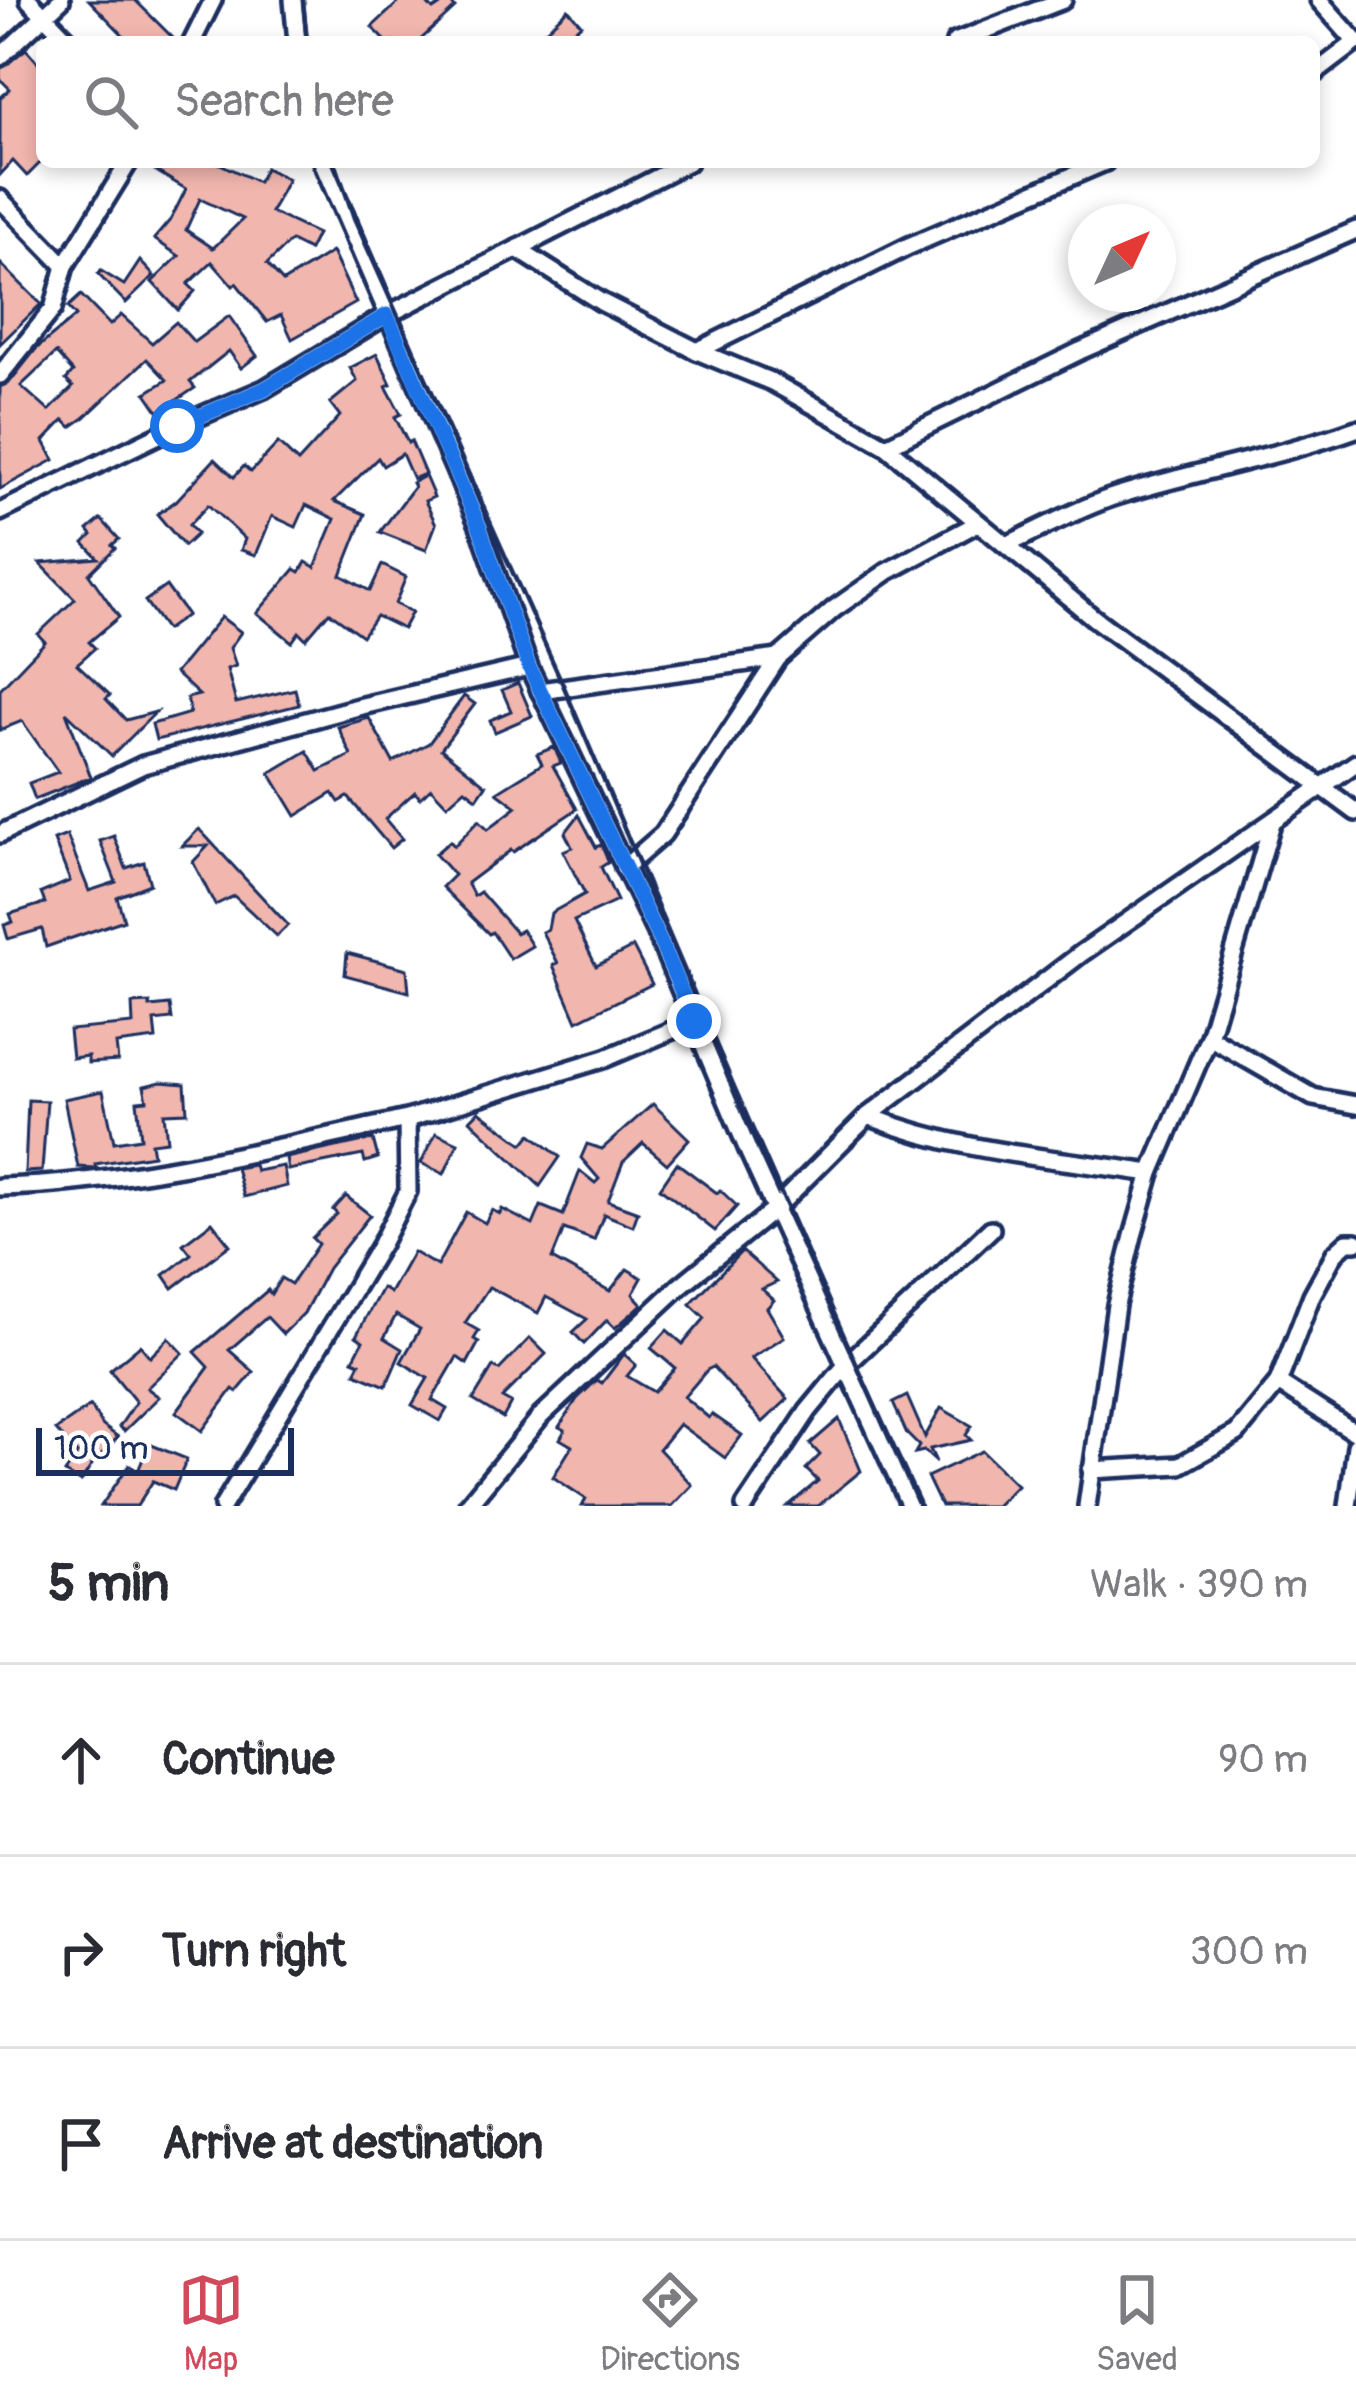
<!DOCTYPE html>
<html lang="en">
<head>
<meta charset="utf-8">
<style>
	:root { --surface:#fff; --page:#f2f2f3; --text:#2b2b33; --muted:#7c7c81; --line:#e1e1e2; --accent:#d1495b }
	body { margin:0; font-family:Pangolin,sans-serif; background:var(--page); color:var(--text) }
	.compass { position:absolute; left:1068px; top:204px; width:108px; height:108px; border-radius:50%; background:var(--surface); box-shadow:0 6px 18px #0003; rotate:46deg }
	.scale { position:absolute; left:36px; bottom:30px; width:258px; box-sizing:border-box; padding-left:12px; border:6px solid #1b2f5e; border-top:0; font-size:33px; line-height:42px; white-space:nowrap; color:#1b2f5e; -webkit-text-stroke:9px #fff; paint-order:stroke }
	.stop { position:absolute; width:36px; height:36px; margin:-27px; border:9px solid #1a73e8; border-radius:50%; background:#fff }
	.stop.end { background:#1a73e8; border-color:#fff; box-shadow:0 3px 12px #0008 }
	.list { margin:0; padding:0; list-style:none }
	h2 { display:flex; justify-content:space-between; align-items:center; height:156px; margin:0; padding:0 48px; font-size:51px }
	h2 small { font-size:39px; font-weight:400; color:var(--muted) }
	.list li { display:grid; grid-template-columns:78px 1fr auto; gap:36px; align-items:center; box-sizing:border-box; height:192px; padding:0 48px; border-top:3px solid var(--line) }
	.list b { display:block; font-size:45px; white-space:nowrap }
	.list em { font-size:39px; font-style:normal; color:var(--muted) }
	.icon { flex:none; width:66px; height:66px; fill:none; stroke:currentColor; stroke-width:2; stroke-linecap:round; stroke-linejoin:round }
	.map { position:relative; flex:none; width:1356px; height:1506px; overflow:hidden }
	.search { position:absolute; background:var(--surface); box-shadow:0 6px 18px #0003; left:36px; right:36px; top:36px; height:132px; display:flex; align-items:center; gap:30px; box-sizing:border-box; padding:0 42px; border-radius:18px; color:var(--muted); font-size:45px }
	.sheet { height:732px; background:var(--surface) }
	nav { display:flex; justify-content:space-around; align-items:center; box-sizing:border-box; height:168px; border-top:3px solid var(--line); background:var(--surface); font-size:33px; color:var(--muted) }
	nav a { display:grid; justify-items:center; gap:6px }
	nav .on { color:var(--accent) }
	.map>svg:first-child { display:block }
	.building { fill:#f1b6ae; stroke:#1b2f5e; stroke-width:3; fill-rule:evenodd }
	.lines { fill:none; stroke-linecap:round; stroke-linejoin:round }
	.street-casing { stroke:#1b2f5e; stroke-width:24 }
	.street { stroke:#fff; stroke-width:15 }
	.rail { stroke:#1b2f5e; stroke-width:4.5 }
	.route { stroke:#1a73e8; stroke-width:15 }
</style>
</head>
<body>
<div class="map">
<svg width="1356" height="1506" viewBox="0 0 1356 1506">
	<rect width="100%" height="100%" fill="#fff"/>
	<filter id="ink" filterUnits="userSpaceOnUse"><feTurbulence type="fractalNoise" baseFrequency=".00833" numOctaves="2"/><feDisplacementMap in="SourceGraphic" scale="24" xChannelSelector="R" yChannelSelector="G"/><feConvolveMatrix kernelMatrix="1 2 1 2 8 2 1 2 1" color-interpolation-filters="sRGB"/></filter>
	<g filter="url(#ink)">
		<g class="building">
			<path d="M89 0H135L177 42H130Z"/>
			<path d="M401 0H424L433 10 448 0 455 8 418 42H387L372 27Z"/>
			<path d="M568 9 581 24 561 42H533Z"/>
			<path d="M26 49 42 67V161L27 176 13 161 0 175V98L10 89 0 79V69Z"/>
			<path d="M141 162H216L258 182 265 168 288 179 271 212 317 234 309 250 291 241 267 264 283 282 332 252 356 303 292 339 281 315 267 322 236 283 233 286 212 262 188 284 195 291 178 310 152 282 179 256 154 239 171 219 186 189ZM200 199 243 219 213 248 186 230Z"/>
			<path d="M140 261 154 276 126 303 98 274 101 271 124 285Z"/>
			<path d="M0 263 41 304 0 344Z"/>
			<path d="M81 295 110 325 121 315 152 343 176 322 194 342 229 316 257 356 241 368 229 351 190 382 195 388 159 412 146 393 167 380 147 359 84 418 71 427 64 420 44 441 54 460 0 489V387L9 383 36 349 76 316 68 307ZM56 353 73 372 66 380 73 387 49 411 21 386Z"/>
			<path d="M377 354 391 384 386 386 401 414 395 417 408 443 411 441 425 474 413 479 402 454 383 466 378 458 334 501 365 514 341 575 370 591 382 565 406 577 395 604 412 612 403 629 376 616 362 636 329 612 306 639 299 632 292 642 257 613 295 569 300 572 306 562 315 567 335 519 306 505 296 527 272 516 256 555 241 550 245 539 208 505 189 525 197 534 184 546 157 514 176 501 215 459 234 477 244 466 251 472 278 443 298 462 340 416 330 403 357 381 350 368Z"/>
			<path d="M425 476 434 497 425 501 436 524 426 550 380 532 414 487 412 483Z"/>
			<path d="M101 519 119 539 112 545 115 548 89 574 119 617 89 642 95 648 77 664 110 695 106 699 126 720 156 712 112 756 66 712 91 777 35 799 29 783 58 772 22 721 0 730V689L45 642 38 634 75 599 40 563 98 558 84 543 92 535 88 530Z"/>
			<path d="M166 586 187 615 166 630 145 601Z"/>
			<path d="M221 617 241 632 230 648 236 666 227 669 236 703 295 689 299 705 156 740 152 724 190 713 187 698 199 695 175 673Z"/>
			<path d="M518 683 532 716 495 732 490 720 511 711 502 690Z"/>
			<path d="M464 696 475 704 441 749 486 785 477 798 465 789 447 805 431 788 420 798 415 792 385 819 402 839 391 848 348 797 339 802 333 793 296 816 270 773 307 751 319 771 351 755 338 727 369 718 393 762 429 743Z"/>
			<path d="M554 747 561 763 553 766 577 809 513 852 511 850 467 883 474 896 480 892 516 933 522 930 532 946 510 959 492 932 489 934 442 887 454 875 435 854 450 841 454 846 479 820 488 829 517 807 497 792 542 764 537 754Z"/>
			<path d="M579 815 596 847 601 845 609 862 601 867 617 901 574 921 596 966 633 947 652 984 577 1021 553 965 558 963 542 932 548 929 551 913 585 894 563 851 572 847 565 833Z"/>
			<path d="M199 829 288 925 277 936 234 896 215 905 193 862 208 846H182Z"/>
			<path d="M67 835 89 891 116 882 100 841 114 836 126 868 144 862 150 884 117 897 124 920 46 947 42 929 8 939 4 925 13 922 10 914 45 903 41 893 70 881 54 840Z"/>
			<path d="M347 953 407 969 409 992 345 975Z"/>
			<path d="M150 1003V1007L170 1005 172 1019 154 1021 156 1039 116 1044 118 1061 88 1063V1056L72 1058 69 1030 133 1024 132 1004Z"/>
			<path d="M161 1082 185 1084 187 1112 164 1113 167 1141 151 1143 153 1155 95 1164 96 1168 78 1167 64 1099 103 1091 114 1142 141 1138 137 1101 147 1100 144 1086Z"/>
			<path d="M28 1100 47 1101 42 1171 25 1172Z"/>
			<path d="M653 1104 689 1139 667 1164 643 1143 623 1162 608 1201 638 1212 633 1226 604 1214 594 1240 564 1229 552 1259 610 1291 627 1269 642 1278 633 1294 642 1304 628 1317 615 1328 607 1320 584 1344 573 1332 587 1319 546 1297 538 1313 489 1287 465 1323 479 1331 474 1339 479 1342 467 1364 457 1357 432 1400 447 1409 440 1421 412 1405 428 1378 401 1362 420 1329 396 1315 384 1338 402 1349 386 1386 355 1373 360 1363 353 1360 363 1341 356 1336 382 1288 390 1293 413 1252 437 1266 466 1212 485 1223 492 1210 500 1214 502 1209 533 1225 541 1206 563 1215 580 1171 595 1183 599 1179 581 1158 587 1144 602 1149Z"/>
			<path d="M479 1111 523 1144 531 1134 560 1157 540 1186 470 1120Z"/>
			<path d="M436 1133 458 1143 444 1174 421 1163Z"/>
			<path d="M373 1139 378 1158 365 1162 363 1155 288 1170 286 1158Z"/>
			<path d="M677 1163 717 1193 720 1190 737 1206 715 1231 660 1188Z"/>
			<path d="M254 1165 256 1171 283 1166 287 1186 244 1197 236 1168Z"/>
			<path d="M346 1196 370 1215 328 1268 304 1313 283 1334 267 1317 229 1350 254 1372 237 1392 233 1389 202 1431 176 1412 209 1367 195 1352 268 1290 271 1294 281 1278 291 1284 318 1244 312 1238 337 1214 333 1210Z"/>
			<path d="M212 1222 230 1245 173 1288 164 1275 191 1254 183 1244Z"/>
			<path d="M742 1251 777 1282 762 1289 774 1300 767 1308 784 1337 751 1358 788 1399 763 1422 713 1367 707 1370 684 1397 709 1418 712 1414 742 1435 725 1458 679 1424 659 1449 692 1485 672 1506H582L586 1499 553 1477 572 1446 560 1439 565 1430 559 1427 577 1399 597 1380 602 1383 624 1354 636 1365 627 1376 654 1392 675 1368 651 1348 667 1330 683 1344 705 1318 690 1304Z"/>
			<path d="M169 1338 183 1353 147 1388 159 1397 124 1431 119 1427 136 1402 110 1370 140 1345 150 1357Z"/>
			<path d="M530 1338 546 1354 502 1398 511 1403 503 1418 473 1400 493 1367 499 1370Z"/>
			<path d="M907 1396 925 1437 941 1408 972 1426 966 1435 971 1440 930 1449 936 1462 924 1451 915 1453 919 1446 907 1434 893 1403Z"/>
			<path d="M90 1406 103 1426 118 1437 93 1463 81 1482 65 1473 77 1454 56 1430Z"/>
			<path d="M839 1419 861 1471 818 1506H788L818 1481 806 1469 820 1455 810 1444Z"/>
			<path d="M149 1444 187 1459 174 1490 153 1481 137 1506H101L129 1465 138 1471Z"/>
			<path d="M982 1451 1017 1485 996 1506H941L927 1477Z"/>
		</g>
		<g class="lines">
			<g class="street-casing">
				<g id="street">
					<path d="M29 0 70 42"/>
					<path d="M293 0 297 42"/>
					<path d="M1319 0 1356 42"/>
					<path d="M192 42 213 0"/>
					<path d="M955 42 1063 0"/>
					<path d="M0 57 61 0"/>
					<path d="M1314 74 1356 42"/>
					<path d="M322 162 480 528 529 667 659 939 750 1155 910 1506"/>
					<path d="M0 199 65 266"/>
					<path d="M517 249 601 302 697 351 772 382 886 446 1095 619 1356 812"/>
					<path d="M697 351 909 246 1105 162"/>
					<path d="M0 375 53 309 65 266 129 162"/>
					<path d="M886 446 1080 351 1356 230"/>
					<path d="M0 512 177 426 264 389 387 315 688 162"/>
					<path d="M1006 545C1042 529 1078 508 1116 496 1195 471 1278 457 1356 429"/>
					<path d="M540 691 778 658"/>
					<path d="M0 834 143 765 358 707 529 667"/>
					<path d="M624 868 663 834 778 658 834 609 887 572 978 523"/>
					<path d="M1209 1037 1313 1097 1356 1105"/>
					<path d="M868 1116C961 1153 1053 1158 1151 1173"/>
					<path d="M0 1187C132 1184 278 1147 407 1119"/>
					<path d="M1278 1383 1356 1433"/>
					<path d="M1091 1470 1180 1465 1237 1433 1278 1383 1312 1295 1335 1253 1347 1242H1356"/>
					<path d="M223 1506 381 1244 408 1191 407 1119 606 1058 694 1021"/>
					<path d="M467 1506 541 1416 680 1286 775 1209 868 1116 1082 953 1356 763"/>
					<path d="M745 1506 808 1411 846 1365 991 1229"/>
					<path d="M1087 1506 1116 1305 1133 1236 1151 1173 1209 1037 1272 823"/>
					<path d="M1348 1506 1356 1446"/>
				</g>
			</g>
			<use href="#street" class="street"/>
			<g class="rail">
				<path d="M303 0 307 42"/>
				<path d="M335 162 354 218 564 687 735 1089 919 1506"/>
			</g>
		</g>
	</g>
	<g class="lines" filter="url(#ink)">
		<path class="route" d="M177 426 264 389 387 315 480 528 529 667 659 939 694 1021"/>
	</g>
</svg>
<svg class="compass" viewBox="-18 -18 36 36"><path d="M0-13l5 13h-10z" fill="#e53935"/><path d="M0 13l5-13h-10z" fill="#7c7c81"/></svg>
<div class="scale">100 m</div>
<div class="stop" style="left:177px;top:426px"></div>
<div class="stop end" style="left:694px;top:1021px"></div>
<div class="search"><svg class="icon" aria-label="search" viewBox="0 0 24 24"><circle cx="10" cy="10" r="6"/><path d="M15 15l6 6"/></svg>Search here</div>
</div>
<section class="sheet">
<h2>5 min<small>Walk · 390 m</small></h2>
<ul class="list">
<li><svg class="icon" aria-label="ahead" viewBox="0 0 24 24"><path d="M12 20V5M6 11l6-6 6 6"/></svg><div><b>Continue</b></div><em>90 m</em></li>
<li><svg class="icon" aria-label="right" viewBox="0 0 24 24"><path d="M7 20v-9h11M14 6l5 5-5 5"/></svg><div><b>Turn right</b></div><em>300 m</em></li>
<li><svg class="icon" aria-label="arrive" viewBox="0 0 24 24"><path d="M6 21V4h12l-3 4 3 4H6"/></svg><div><b>Arrive at destination</b></div></li>
</ul>
</section>
<nav>
<a class="on"><svg class="icon" aria-label="map" viewBox="0 0 24 24"><path d="M3 6l6-2 6 2 6-2v14l-6 2-6-2-6 2zM9 4v14M15 6v14"/></svg>Map</a>
<a><svg class="icon" aria-label="directions" viewBox="0 0 24 24"><path d="M12 3l9 9-9 9-9-9zM9 14v-3h6M13 9l2 2-2 2"/></svg>Directions</a>
<a><svg class="icon" aria-label="saved" viewBox="0 0 24 24"><path d="M7 4h10v16l-5-4-5 4z"/></svg>Saved</a>
</nav>
</body>
</html>
